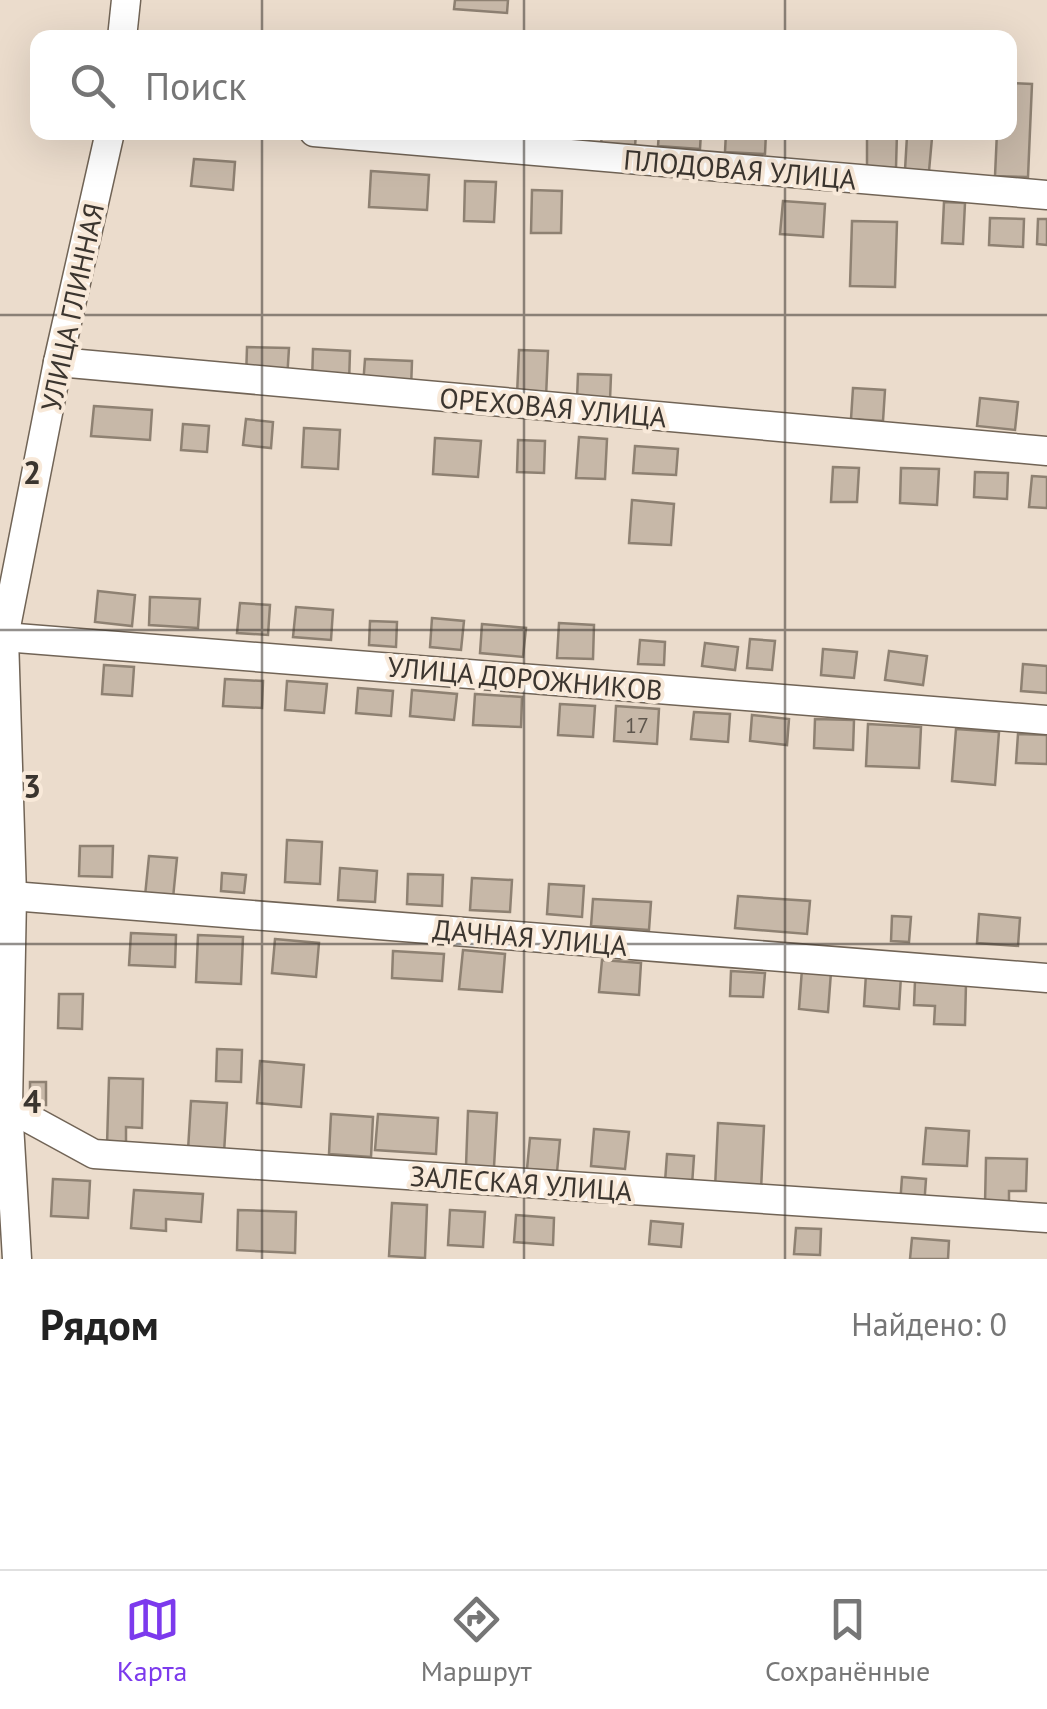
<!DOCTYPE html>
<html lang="ru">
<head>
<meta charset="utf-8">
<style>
	:root { --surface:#fff; --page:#f2f2f2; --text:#222; --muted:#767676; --line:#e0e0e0; --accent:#7c3aed }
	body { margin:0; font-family:"PT Sans",sans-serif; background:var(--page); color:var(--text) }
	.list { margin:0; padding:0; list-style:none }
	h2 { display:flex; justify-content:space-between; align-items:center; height:130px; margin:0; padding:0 40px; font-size:42px }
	h2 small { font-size:32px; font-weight:400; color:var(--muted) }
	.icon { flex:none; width:55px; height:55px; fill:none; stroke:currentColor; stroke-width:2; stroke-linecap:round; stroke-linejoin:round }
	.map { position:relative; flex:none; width:1047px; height:1259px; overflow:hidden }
	.search { position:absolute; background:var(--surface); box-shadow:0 10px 40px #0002; left:30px; right:30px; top:30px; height:110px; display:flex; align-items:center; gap:25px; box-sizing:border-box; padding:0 35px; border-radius:20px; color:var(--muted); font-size:38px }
	.sheet { height:310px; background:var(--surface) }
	nav { display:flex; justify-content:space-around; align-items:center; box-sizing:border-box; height:140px; border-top:2px solid var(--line); background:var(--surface); font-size:28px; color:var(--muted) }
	nav a { display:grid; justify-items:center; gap:5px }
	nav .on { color:var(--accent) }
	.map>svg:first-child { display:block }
	.building { fill:#c7b8a8; stroke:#8e8172; stroke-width:2.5 }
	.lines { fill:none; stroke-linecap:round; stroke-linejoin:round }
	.minor-casing { stroke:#716456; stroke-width:31 }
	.minor { stroke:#fff; stroke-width:28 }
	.grid { fill:none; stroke:#3b352f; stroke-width:2.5; stroke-opacity:0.55 }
	.labels { text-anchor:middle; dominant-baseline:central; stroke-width:8; stroke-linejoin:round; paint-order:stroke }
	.number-label { font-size:22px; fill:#5e564d }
	.street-label { font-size:28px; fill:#3b352f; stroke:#f8e9d9 }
	.grid-label { font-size:32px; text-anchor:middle; font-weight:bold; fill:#3b352f; stroke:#f8e9d9; stroke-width:8; stroke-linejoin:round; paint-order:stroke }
</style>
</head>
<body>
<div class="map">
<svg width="1047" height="1259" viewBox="0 0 1047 1259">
	<rect width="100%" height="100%" fill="#ebdccc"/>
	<g class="building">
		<path d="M455 0H508L507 13 454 9Z"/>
		<path d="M1010 83 1032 84 1028 177 995 176 997 132H1010Z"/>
		<path d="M515 132H567V138Z"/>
		<path d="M602 132H636L635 147 601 145Z"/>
		<path d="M659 132H701L700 149 658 146Z"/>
		<path d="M726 132H766L765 154 725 152Z"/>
		<path d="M867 132H897L896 168H867Z"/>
		<path d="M907 136 932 138 929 171 905 170Z"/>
		<path d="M194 159 235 162 233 190 191 186Z"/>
		<path d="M371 171 429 175 427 210 369 207Z"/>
		<path d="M465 181 496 182 494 222 464 221Z"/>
		<path d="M532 190 562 191 561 233H531Z"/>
		<path d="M783 201 825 204 823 237 780 234Z"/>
		<path d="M944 202 965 203 963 244 942 243Z"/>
		<path d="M990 218 1024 219 1023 247 989 245Z"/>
		<path d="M1038 219H1047V245L1037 244Z"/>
		<path d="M852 221 897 222 895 287 850 286Z"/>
		<path d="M247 347 289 348 287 380 246 378Z"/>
		<path d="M313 349 350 351 349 383 312 382Z"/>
		<path d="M519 350 548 351 546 397 517 395Z"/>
		<path d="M365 359 412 361 411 389 363 386Z"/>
		<path d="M578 374 611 375 610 400 577 399Z"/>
		<path d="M853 388 885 390 883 421 851 419Z"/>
		<path d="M980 398 1018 402 1015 430 977 426Z"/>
		<path d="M94 406 152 410 150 440 91 436Z"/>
		<path d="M246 419 273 422 271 448 243 445Z"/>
		<path d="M183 424 209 426 207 452 181 450Z"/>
		<path d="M304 428 340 430 338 469 302 467Z"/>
		<path d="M579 437 607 439 605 479 576 478Z"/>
		<path d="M435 438 481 441 478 477 433 474Z"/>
		<path d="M518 440 545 441 544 473 517 472Z"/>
		<path d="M635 446 678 449 676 475 633 473Z"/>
		<path d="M833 467 859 468 857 502H831Z"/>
		<path d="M901 468 939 469 937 505 900 503Z"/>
		<path d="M975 472 1008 473 1007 499 974 497Z"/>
		<path d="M1032 476 1047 477V508L1029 507Z"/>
		<path d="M632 500 674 504 671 545 629 543Z"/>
		<path d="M98 591 135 595 132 626 95 622Z"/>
		<path d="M150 597 200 599 198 628 149 625Z"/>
		<path d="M240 603 270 605 268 635 237 633Z"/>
		<path d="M296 607 333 610 331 640 293 637Z"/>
		<path d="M432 618 464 621 461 650 430 647Z"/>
		<path d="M370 621 397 622 396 647 369 645Z"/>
		<path d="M559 623 594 625 593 659 557 658Z"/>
		<path d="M482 624 526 628 523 657 480 653Z"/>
		<path d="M750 639 775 641 772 670 747 668Z"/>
		<path d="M640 640 665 642 664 665 638 664Z"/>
		<path d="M705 643 738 647 735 670 702 666Z"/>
		<path d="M823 649 857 652 854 678 821 675Z"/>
		<path d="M889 651 927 656 923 685 885 680Z"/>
		<path d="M1023 664 1047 666V693L1021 691Z"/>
		<path d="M104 665 134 667 132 696 102 694Z"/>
		<path d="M225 679 263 681 262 708 223 706Z"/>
		<path d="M287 681 327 684 324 713 285 710Z"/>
		<path d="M358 688 393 691 391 716 356 713Z"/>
		<path d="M412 690 457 694 454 720 410 716Z"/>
		<path d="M475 694 522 697 521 727 473 725Z"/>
		<path d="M560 704 595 706 593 737 558 735Z"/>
		<path d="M616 706 659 709 657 744 614 741Z"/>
		<path d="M694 712 730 714 728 742 691 739Z"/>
		<path d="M752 715 789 719 787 745 750 741Z"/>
		<path d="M815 719 854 720 853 750 814 748Z"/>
		<path d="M868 724 921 727 919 768 866 766Z"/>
		<path d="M956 729 999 732 995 785 952 781Z"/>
		<path d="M1018 734 1047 735V764L1016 763Z"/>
		<path d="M287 840 322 842 320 884 285 882Z"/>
		<path d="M80 846H113L112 877 79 876Z"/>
		<path d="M149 856 177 858 173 898 145 896Z"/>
		<path d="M340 868 377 871 375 902 338 900Z"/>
		<path d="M222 873 246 875 244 893 221 891Z"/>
		<path d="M408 874 443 875 442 906 407 904Z"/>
		<path d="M472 878 512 880 510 912 470 910Z"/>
		<path d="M549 884 584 886 582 917 547 914Z"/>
		<path d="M738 896 810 901 807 934 735 928Z"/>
		<path d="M593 899 651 902 649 930 591 926Z"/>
		<path d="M979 914 1020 918 1018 946 977 943Z"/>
		<path d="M892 916 911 917 909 942 891 941Z"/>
		<path d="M131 933 176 935 175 967 129 965Z"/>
		<path d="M198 935 243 937 241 984 196 982Z"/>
		<path d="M275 939 319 943 316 977 272 973Z"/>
		<path d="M463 950 505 954 502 992 459 989Z"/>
		<path d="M393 951 444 954 442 981 392 978Z"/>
		<path d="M602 960 641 963 639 995 599 992Z"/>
		<path d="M802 969 831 972 828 1012 799 1009Z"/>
		<path d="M731 971 765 973 763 997 730 996Z"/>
		<path d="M866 974 901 976 899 1009 864 1006Z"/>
		<path d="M915 981 966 983 965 1025 934 1024 935 1006 914 1005Z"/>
		<path d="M59 994H83L82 1029 58 1028Z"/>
		<path d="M217 1049 242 1050 241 1082 216 1081Z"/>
		<path d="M260 1061 304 1065 301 1107 257 1103Z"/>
		<path d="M109 1078 143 1079 142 1128 126 1127V1146L107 1145Z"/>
		<rect x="30" y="1082" width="16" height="23"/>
		<path d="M191 1101 227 1103 224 1153 188 1150Z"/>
		<path d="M468 1111 497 1113 494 1167 466 1166Z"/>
		<path d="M331 1114 373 1117 371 1157 329 1154Z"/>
		<path d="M378 1114 438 1118 436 1154 375 1150Z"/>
		<path d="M718 1123 764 1126 761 1190 715 1188Z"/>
		<path d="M926 1128 969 1131 967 1166 923 1164Z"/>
		<path d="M594 1129 629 1132 625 1169 591 1166Z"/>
		<path d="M530 1138 560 1140 557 1172 527 1169Z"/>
		<path d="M667 1154 694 1156 692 1185 665 1182Z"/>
		<path d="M986 1158 1027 1159 1026 1191H1009V1204H985Z"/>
		<path d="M902 1177 926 1179 924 1207 900 1205Z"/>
		<path d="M53 1179 90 1181 88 1218 51 1216Z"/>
		<path d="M134 1190 203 1194 201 1222 166 1219V1231L131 1228Z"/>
		<path d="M392 1203 427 1205 425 1258 389 1256Z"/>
		<path d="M238 1210 296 1212 295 1253 237 1250Z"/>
		<path d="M450 1210 485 1212 483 1247 448 1245Z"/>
		<path d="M516 1215 554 1218 553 1245 514 1242Z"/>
		<path d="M651 1221 683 1224 681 1247 649 1244Z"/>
		<path d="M796 1228 821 1229 820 1255 794 1254Z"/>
		<path d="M912 1238 949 1241 948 1259H910Z"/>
	</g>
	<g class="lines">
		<g class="minor-casing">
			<g id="minor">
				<path d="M122 38 126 0"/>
				<path d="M314 132 1047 195"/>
				<path d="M58 362 1047 451"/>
				<path d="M4 637 1047 720"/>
				<path d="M12 896 1047 978"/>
				<path d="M8 1107 94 1154 1047 1218"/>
				<path d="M17 1259 8 1107 12 896 4 637 58 362 110 132"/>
			</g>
		</g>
		<use href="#minor" class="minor"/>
	</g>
	<path class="grid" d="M262 0V38M524 0V38M785 0V38M262 132V1259M524 132V1259M785 132V1259M0 315H1047M0 630H1047M0 944H1047"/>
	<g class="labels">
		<g class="number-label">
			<text x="637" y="725">17</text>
		</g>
		<g class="street-label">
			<text transform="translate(740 169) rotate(5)">ПЛОДОВАЯ УЛИЦА</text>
			<text transform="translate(72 307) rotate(-78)">УЛИЦА ГЛИННАЯ</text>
			<text transform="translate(553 407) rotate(5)">ОРЕХОВАЯ УЛИЦА</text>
			<text transform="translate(525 678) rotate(5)">УЛИЦА ДОРОЖНИКОВ</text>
			<text transform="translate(530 937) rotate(5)">ДАЧНАЯ УЛИЦА</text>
			<text transform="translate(521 1183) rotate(4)">ЗАЛЕСКАЯ УЛИЦА</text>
		</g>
	</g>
	<g class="grid-label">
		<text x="32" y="484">2</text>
		<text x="32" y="798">3</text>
		<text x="32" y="1113">4</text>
	</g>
</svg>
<div class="search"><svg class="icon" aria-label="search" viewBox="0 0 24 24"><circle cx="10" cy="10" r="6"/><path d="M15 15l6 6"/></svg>Поиск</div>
</div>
<section class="sheet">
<h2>Рядом<small>Найдено: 0</small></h2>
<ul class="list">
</ul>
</section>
<nav>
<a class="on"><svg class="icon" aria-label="map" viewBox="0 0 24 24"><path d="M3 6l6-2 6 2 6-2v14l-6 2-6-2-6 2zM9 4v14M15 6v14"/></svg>Карта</a>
<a><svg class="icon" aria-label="directions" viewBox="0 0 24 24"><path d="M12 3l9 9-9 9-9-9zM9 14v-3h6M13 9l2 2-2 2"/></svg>Маршрут</a>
<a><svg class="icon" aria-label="saved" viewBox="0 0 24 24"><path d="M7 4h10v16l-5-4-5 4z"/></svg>Сохранённые</a>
</nav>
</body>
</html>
